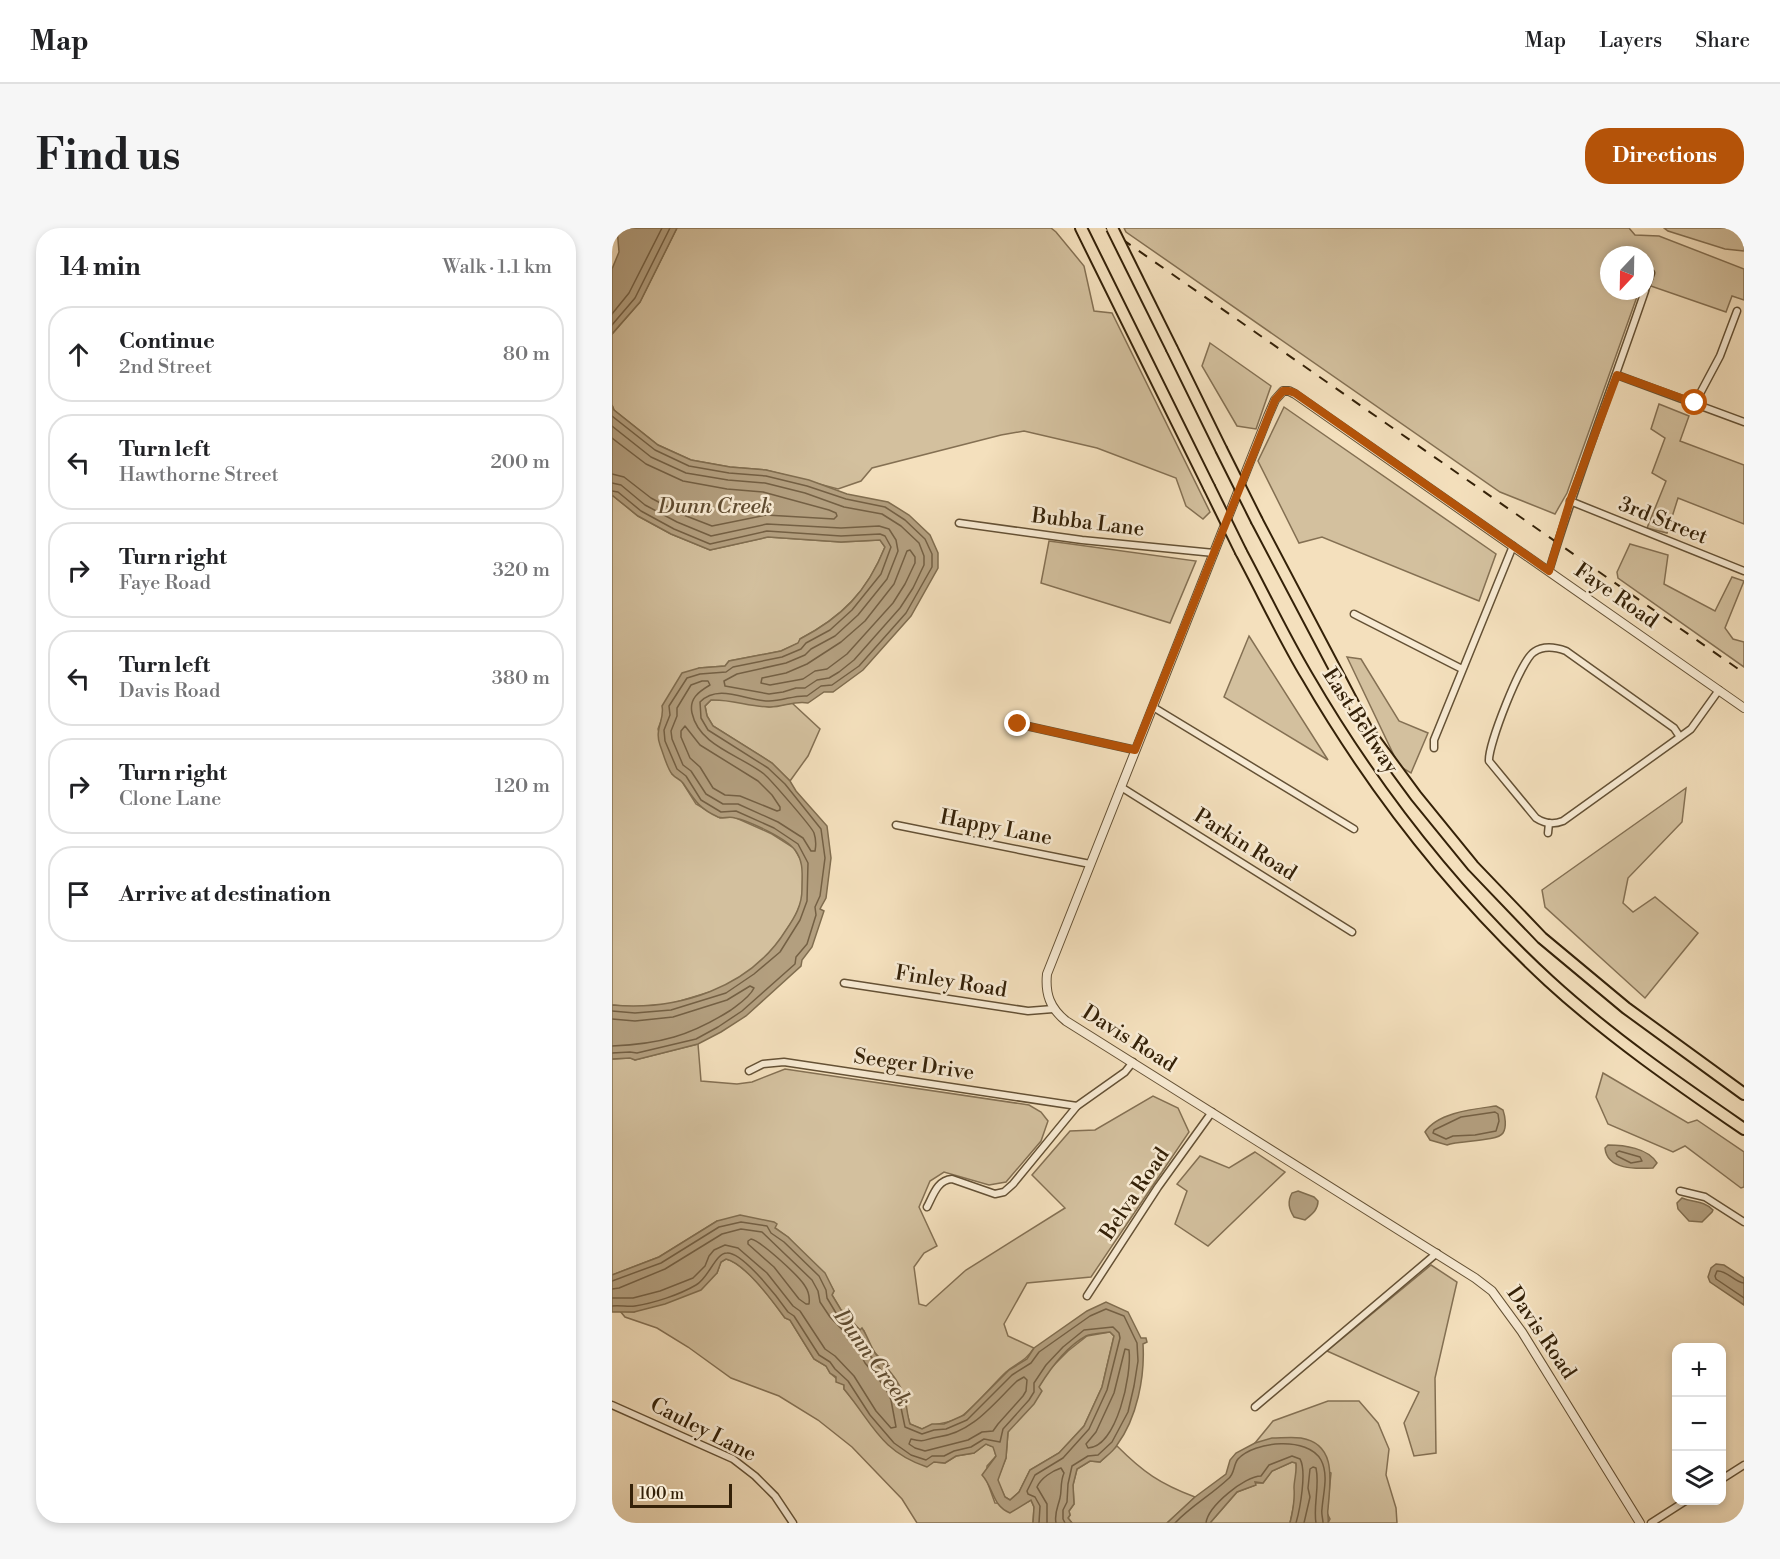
<!DOCTYPE html>
<html lang="en">
<head>
<meta charset="utf-8">
<style>
	:root { --surface:#fff; --page:#f6f6f6; --text:#202124; --muted:#757577; --line:#e0e0e0; --accent:#b45309 }
	body { margin:0; font-family:"Libre Bodoni",serif; background:var(--page); color:var(--text) }
	.controls { position:absolute; right:18px; bottom:18px; display:grid; overflow:hidden; border-radius:12px; box-shadow:0 3px 9px #0003 }
	.controls button { width:54px; height:54px; display:grid; place-items:center; padding:0; border:0; border-bottom:2px solid var(--line); background:var(--surface); color:var(--text); font:30px sans-serif }
	.compass { position:absolute; left:988px; top:18px; width:54px; height:54px; border-radius:50%; background:var(--surface); box-shadow:0 3px 9px #0003; rotate:202deg }
	.scale { position:absolute; left:18px; bottom:15px; width:102px; box-sizing:border-box; padding-left:6px; border:3px solid #342108; border-top:0; font-size:16px; line-height:21px; white-space:nowrap; color:#342108; -webkit-text-stroke:4px #f8ebd4; paint-order:stroke }
	.stop { position:absolute; width:18px; height:18px; margin:-14px; border:4px solid #b45309; border-radius:50%; background:#fff }
	.stop.end { background:#b45309; border-color:#fff; box-shadow:0 2px 6px #0008 }
	.list { margin:0; padding:0; list-style:none }
	h2 { display:flex; justify-content:space-between; align-items:center; height:78px; margin:0; padding:0 24px; font-size:26px }
	h2 small { font-size:20px; font-weight:400; color:var(--muted) }
	.list li { display:grid; grid-template-columns:39px 1fr auto; gap:18px; align-items:center; box-sizing:border-box; height:96px; margin:0 12px 12px; padding:0 12px; border:2px solid var(--line); border-radius:24px }
	.list b { display:block; font-size:22px; white-space:nowrap }
	.list p { margin:0; font-size:20px; white-space:nowrap; color:var(--muted) }
	.list em { font-size:20px; font-style:normal; color:var(--muted) }
	.icon { flex:none; width:33px; height:33px; fill:none; stroke:currentColor; stroke-width:2; stroke-linecap:round; stroke-linejoin:round }
	.map { position:relative; flex:none; width:1132px; height:1295px; overflow:hidden; border-radius:24px }
	header { display:flex; align-items:center; gap:36px; box-sizing:border-box; height:84px; padding:0 30px; background:var(--surface); border-bottom:2px solid var(--line) }
	header strong { font-size:28px }
	nav { display:flex; gap:33px; margin-inline-start:auto; font-size:21px }
	.intro { display:flex; align-items:center; justify-content:space-between; box-sizing:border-box; height:144px; padding:0 36px }
	h1 { margin:0; font-size:42px }
	.button { padding:15px 27px; border-radius:24px; background:var(--accent); color:#fff; font-size:21px; font-weight:700 }
	main { display:flex; gap:36px; padding:0 36px }
	aside { flex:1; background:var(--surface); border-radius:24px; box-shadow:0 3px 9px #0003 }
	.map>svg:first-child { display:block }
	.green { fill:#d3c09e; stroke:#847053; stroke-width:1.5 }
	.water { fill:#b39f7f; stroke:#806d4f; stroke-width:1.5; fill-rule:evenodd }
	.lines { fill:none; stroke-linecap:round; stroke-linejoin:round }
	.shore { stroke:#746044; stroke-width:1.5 }
	.minor-casing { stroke:#645135; stroke-width:9 }
	.tertiary-casing { stroke:#645135; stroke-width:10 }
	.motorway-casing { stroke:#342108; stroke-width:14 }
	.minor { stroke:#f8ebd4; stroke-width:6 }
	.tertiary { stroke:#f8ebd4; stroke-width:8 }
	.motorway { stroke:#f4e0bd; stroke-width:10 }
	.rail { stroke:#342108; stroke-width:2; stroke-dasharray:10 10; stroke-linecap:butt }
	.motorway-bridge-casing { stroke:#342108; stroke-width:14; stroke-linecap:butt }
	.motorway-bridge { stroke:#f4e0bd; stroke-width:10 }
	.route { stroke:#b45309; stroke-width:8 }
	.labels { text-anchor:middle; dominant-baseline:central; stroke-width:5; stroke-linejoin:round; paint-order:stroke }
	.street-label { font-size:21px; fill:#342108; stroke:#f8ebd4 }
	.water-label { font-size:22px; font-style:italic; fill:#604d32; stroke:#f8ebd4 }
</style>
</head>
<body>
<header>
<strong>Map</strong>
<nav><a>Map</a><a>Layers</a><a>Share</a></nav>
</header>
<div class="intro"><h1>Find us</h1><a class="button">Directions</a></div>
<main>
<aside>
<h2>14 min<small>Walk · 1.1 km</small></h2>
<ul class="list">
<li><svg class="icon" aria-label="ahead" viewBox="0 0 24 24"><path d="M12 20V5M6 11l6-6 6 6"/></svg><div><b>Continue</b><p>2nd Street</p></div><em>80 m</em></li>
<li><svg class="icon" aria-label="left" viewBox="0 0 24 24"><path d="M17 20v-9H6M10 6l-5 5 5 5"/></svg><div><b>Turn left</b><p>Hawthorne Street</p></div><em>200 m</em></li>
<li><svg class="icon" aria-label="right" viewBox="0 0 24 24"><path d="M7 20v-9h11M14 6l5 5-5 5"/></svg><div><b>Turn right</b><p>Faye Road</p></div><em>320 m</em></li>
<li><svg class="icon" aria-label="left" viewBox="0 0 24 24"><path d="M17 20v-9H6M10 6l-5 5 5 5"/></svg><div><b>Turn left</b><p>Davis Road</p></div><em>380 m</em></li>
<li><svg class="icon" aria-label="right" viewBox="0 0 24 24"><path d="M7 20v-9h11M14 6l5 5-5 5"/></svg><div><b>Turn right</b><p>Clone Lane</p></div><em>120 m</em></li>
<li><svg class="icon" aria-label="arrive" viewBox="0 0 24 24"><path d="M6 21V4h12l-3 4 3 4H6"/></svg><div><b>Arrive at destination</b></div></li>
</ul>
</aside>
<div class="map">
<svg width="1132" height="1295" viewBox="0 0 1132 1295">
	<rect width="100%" height="100%" fill="#f4e0bd"/>
	<filter id="stains"><feTurbulence type="fractalNoise" baseFrequency=".00333" numOctaves="4"/><feColorMatrix values="0 0 0 0 .2 0 0 0 0 .09 0 0 0 0 .02 0 0 0 .5 -.17"/></filter>
	<radialGradient id="worn" r=".72"><stop offset=".6" stop-color="#630" stop-opacity="0"/><stop offset="1" stop-color="#630" stop-opacity=".3"/></radialGradient>
	<g class="green">
		<path d="M65 0H439L444 4 472 38 482 83 500 85 598 284 591 291 574 278 564 250 485 220 412 203 389 207 260 240 249 253 226 261 154 242 118 239 79 232 46 217 2 182 0 177V106L28 74Z"/>
		<path d="M512 0H1017L1023 7 1047 8 1132 41V72L1120 68 1114 84 1033 56V27H997V63H1027L955 265 943 286 888 264 514 4Z"/>
		<path d="M1052 0H1132V23L1113 21 1056 3Z"/>
		<path d="M598 115 659 158 644 201 625 198 590 138Z"/>
		<path d="M1047 176 1077 188 1068 213 1132 237V296L1066 270 1055 305 1035 300 1054 253 1040 245 1053 210 1039 201Z"/>
		<path d="M672 179 884 326 867 373 710 309 687 315 646 233Z"/>
		<path d="M0 267 26 288 59 306 98 322 156 309 229 314 268 312 273 319C255 364 230 389 188 411L187 415 169 423 117 433 113 438 87 440 52 485 46 501 60 546 69 552 84 576 108 590 122 589 160 606 182 620 191 636 190 672 183 689 163 720 139 742 111 760 58 776 22 779 0 777Z"/>
		<path d="M437 313 584 333 558 395 429 355Z"/>
		<path d="M1018 316 1056 327 1052 356 1103 383 1120 349 1132 353 1113 400 1121 411 1132 414V439L1006 350 1005 344Z"/>
		<path d="M637 408 716 532 612 469Z"/>
		<path d="M735 429 749 431 787 493 816 505 799 545 787 538Z"/>
		<path d="M114 471 157 479 180 475 208 501 196 528 178 553 160 535 101 498 95 488 93 478 99 472Z"/>
		<path d="M1074 560 1070 594 1016 650 1011 675 1021 684 1043 669 1086 705 1033 770 933 679 930 662Z"/>
		<path d="M86 816 89 853 125 856 140 854 173 841 417 877 429 884 436 893 429 913 394 954 377 957 332 944 318 953 307 979 325 1018 312 1025 302 1039 307 1076 314 1078 354 1042 453 980 420 947 458 903 483 902 541 868 566 880 577 904 479 1049 415 1055 392 1096 396 1108 422 1120C413 1134 406 1134 394 1144 379 1158 366 1176 350 1188 338 1196 323 1195 310 1201L298 1196 292 1175 293 1170 268 1130C261 1124 255 1112 252 1103L248 1102 238 1092 236 1086 229 1082 220 1067 222 1063 214 1049 176 1009 162 999 105 993 47 1029 0 1047V831L19 830 23 832Z"/>
		<path d="M991 845 1076 895 1085 892 1132 924V959L1129 960 1073 918 1061 924 996 896 984 869Z"/>
		<path d="M643 924 673 944 596 1018 563 996 575 963 565 956 588 928 617 940Z"/>
		<path d="M114 1031C134 1036 161 1073 173 1090L178 1092 202 1131 214 1138 218 1145 232 1157V1161L241 1172 322 1234 333 1235 344 1228 362 1225 374 1216 382 1219 384 1228 375 1238V1253L383 1275 412 1276 419 1272 422 1279 421 1295H305L290 1271 240 1219 206 1192 167 1168 119 1150 76 1119 45 1100 13 1089 8 1083 22 1084 105 1045 109 1034Z"/>
		<path d="M819 1037 845 1054 823 1150 824 1225 802 1228 792 1195 807 1164 715 1123Z"/>
		<path d="M498 1104 502 1108 490 1159 472 1198 447 1225 418 1242 407 1264 398 1272 393 1269 385 1252 394 1230 396 1204 438 1141 456 1123 475 1108Z"/>
		<path d="M716 1173H747L766 1195 777 1221 774 1247 784 1280 785 1295H716L718 1291 715 1285 719 1245 643 1215 661 1193Z"/>
		<path d="M505 1218C531 1244 548 1256 583 1269L555 1295H460L456 1290 458 1287 457 1283 462 1276 461 1257 465 1241 478 1233 488 1234Z"/>
		<path d="M680 1234 684 1235C686 1253 682 1278 678 1295H598L625 1264 643 1257 642 1255H651L660 1243Z"/>
	</g>
	<g class="water">
		<path d="M5 0H65L28 74 0 106V41L7 24Z"/>
		<path d="M0 177 2 182 46 217 79 232 118 239 154 242 197 252 235 266 276 274 297 287 318 307 326 325V340L299 388 251 442 221 464H212L196 475C183 472 172 479 158 479 138 479 119 471 99 472L93 478 95 488 101 498 160 535 178 553 184 563 215 598 219 630 214 670 208 681 212 683 200 719 190 732 189 738 134 788 109 804 86 816 23 832 18 830 0 831V777C66 783 138 760 174 702 183 689 190 677 190 661 190 646 192 634 183 622 174 610 137 593 123 590 117 588 111 591 106 589 86 580 82 571 71 555 68 551 63 550 60 546 55 540 51 525 48 517 42 501 53 492 50 478L70 445 87 440 113 438 117 433 169 423 186 415 188 411C230 389 255 364 273 319L268 312 229 314 156 309 98 322 59 306 26 288 0 267Z"/>
		<path d="M884 878 891 882C893 888 895 899 891 905 885 914 847 912 835 917L818 912 813 904C826 884 863 881 884 878Z"/>
		<path d="M996 917C1012 917 1036 920 1045 935L1041 940C1024 941 995 942 993 920Z"/>
		<path d="M686 963 702 969 706 973C706 982 700 986 693 992L682 989C677 981 675 974 680 965Z"/>
		<path d="M1070 970C1082 975 1091 972 1101 982L1100 984 1090 994 1077 993 1066 981 1065 975Z"/>
		<path d="M128 987 162 994 165 996 163 1000 176 1009 213 1045 222 1063 220 1067 229 1082 236 1086 239 1092 248 1102 250 1100C255 1107 258 1117 263 1125 273 1139 287 1151 292 1168 295 1177 295 1187 298 1196L310 1201 320 1196H332L352 1187 397 1142 415 1131 422 1120 475 1083 494 1074 516 1084 529 1110H534L535 1114 531 1116C533 1149 525 1190 505 1217 501 1224 493 1229 488 1234L478 1233 465 1241 461 1257 462 1276 457 1283 458 1287 456 1290 460 1295H421L422 1279 419 1272 398 1285C380 1278 382 1260 370 1247L384 1228 381 1219 374 1216 362 1225 344 1228 333 1235 322 1234 315 1239C268 1223 261 1196 232 1161V1157L224 1154V1149L218 1145 214 1138 202 1131 178 1092 173 1090C161 1074 134 1036 114 1031L109 1034 105 1045 89 1062 53 1076 22 1084H0V1047L47 1029 105 993ZM498 1104 502 1108 490 1159 472 1198 447 1225 418 1242 407 1264 398 1272 393 1269 386 1252 394 1230 396 1204 422 1176 430 1163 427 1159C438 1141 454 1119 474 1108 480 1105 491 1105 498 1104Z"/>
		<path d="M1104 1036 1112 1037 1132 1050V1077L1098 1054 1096 1049 1099 1040Z"/>
		<path d="M660 1210C669 1210 680 1209 689 1210 726 1216 718 1255 716 1281 715 1286 717 1290 716 1295H678C681 1283 683 1272 682 1260 682 1252 685 1244 684 1235L680 1234 660 1243 651 1255 643 1254 644 1257 625 1264 598 1295H555L583 1269 614 1246 618 1232 624 1225 643 1215Z"/>
	</g>
	<g class="lines">
		<g class="shore">
			<path d="M0 86 17 65 50 0"/>
			<path d="M0 97 23 70 58 0"/>
			<path d="M0 188 43 222 77 238 117 245 154 248 195 258 234 271 273 279 293 292 313 311 320 326V339L294 385 247 438 220 457 209 458 195 468C182 467 171 473 157 473 134 473 107 455 88 474L89 490 96 502 156 540 173 556 209 601 213 630 208 668 203 679 204 687 195 716 184 729 183 736 130 783 106 799 84 811 25 825 18 824 0 825"/>
			<path d="M0 198 39 229 74 245 116 252 153 255 193 265 232 279 270 286 289 298 307 315 312 328V337L301 360 288 380 242 432 227 444 217 450 205 452 193 460H184L171 464 157 466 113 458 112 453 125 446 174 435 193 427 199 421 223 408 246 387 275 351 286 323 284 312 277 301 267 298 229 300 155 296 99 308 65 294 33 277 9 257 0 255"/>
			<path d="M0 210 34 236 71 253 115 261 151 264 217 282 224 285 225 288 222 291 154 287 100 298 69 286 39 270 12 249 0 246"/>
			<path d="M0 263 6 264 29 283 62 301 98 316 155 303 229 308 268 306 273 308 279 319 269 346 240 382 218 402 194 415 189 421 170 429 121 439 114 444 88 446 75 450 57 478 58 487 52 502 53 513 65 541 74 548 89 572 109 584 124 583 162 600 186 616 196 635 195 673 188 692 168 724 142 746 114 765 59 782 23 785 0 783"/>
			<path d="M298 322 303 329V335L293 356 281 375 235 426 215 441 203 443 191 451 158 457 149 455 150 450 174 445 195 436 229 414 253 393 282 356 295 323Z"/>
			<path d="M90 453H96L98 457C86 464 77 471 80 485 87 518 128 527 152 546 158 551 200 599 202 605 204 611 204 618 203 623H199L191 610 166 594 126 576H111L94 566 79 543 71 537 60 511 59 503 65 488V480L79 457Z"/>
			<path d="M73 498 88 517 146 553 160 567 168 579V582L165 583 128 568 113 567 101 560 88 539 78 530 69 509V503Z"/>
			<path d="M0 791 23 793 61 789 115 772 138 758 142 760C138 769 127 776 119 782 78 808 48 816 0 818"/>
			<path d="M883 884 886 886 887 893 884 903 863 907 841 908 834 911 821 905 822 902 849 889Z"/>
			<path d="M1007 923 1028 929 1030 933 1019 935 1005 928 1004 925Z"/>
			<path d="M139 1011C149 1013 187 1048 193 1058 197 1064 198 1069 197 1076H194L187 1071 162 1039 136 1016V1013Z"/>
			<path d="M0 1053 49 1035 107 999 129 994 155 998 159 1005 172 1014 207 1048 214 1062 215 1070 224 1085 247 1108 260 1130 279 1155 287 1170 293 1199 310 1206 322 1202 334 1201 355 1192 400 1147 419 1135 427 1124 478 1088 494 1081 512 1088 525 1115 526 1133 522 1158 516 1184 500 1214 486 1227 476 1228 460 1238 456 1256 455 1274 451 1282V1291L453 1295"/>
			<path d="M1132 1055C1122 1054 1115 1042 1105 1043L1103 1048 1104 1051 1132 1070"/>
			<path d="M0 1061 7 1060 53 1041 110 1006 129 1001 150 1004 200 1052 206 1063 208 1074 218 1089 241 1113 253 1135 273 1159 279 1172 284 1199 279 1200 264 1183 242 1148 223 1128 213 1121 188 1083 181 1078 155 1045 126 1020 113 1017 102 1022 97 1028 93 1038 81 1050 48 1063 21 1070H0"/>
			<path d="M0 1078C8 1077 16 1079 23 1078 42 1075 67 1067 84 1057 97 1050 103 1025 115 1025 131 1024 167 1071 176 1084L182 1088 207 1127 218 1134 223 1141 236 1153 258 1187 282 1215 299 1227 314 1232 320 1228H332L342 1223 359 1219 372 1211 388 1214 391 1201 417 1172 422 1164V1155L434 1137 451 1119 472 1102 501 1099 507 1105 508 1110 495 1162 477 1201 451 1230 423 1247 415 1263 416 1266 423 1269 428 1278 427 1295"/>
			<path d="M513 1121 517 1122C520 1146 505 1219 476 1220L474 1216 484 1204 502 1165Z"/>
			<path d="M412 1149 415 1152 414 1163 411 1168 386 1196 381 1203 370 1204 356 1212 313 1223 303 1220 297 1216 299 1211C314 1215 312 1211 326 1209 360 1205 381 1176 405 1153Z"/>
			<path d="M435 1295V1276L425 1259C429 1250 440 1243 449 1240L452 1245C448 1254 450 1262 448 1270 446 1279 442 1285 444 1295"/>
			<path d="M563 1295C579 1278 599 1267 616 1251 623 1246 621 1237 626 1231 642 1213 696 1208 709 1232 717 1247 711 1266 710 1281 709 1286 711 1290 711 1295"/>
			<path d="M594 1295C596 1278 633 1248 649 1248L657 1237 680 1228 688 1231C695 1243 688 1281 684 1295"/>
			<path d="M692 1295 698 1269 696 1260 698 1241 701 1239 704 1240C708 1258 701 1277 704 1295"/>
		</g>
		<g class="minor-casing">
			<g id="minor">
				<path d="M1033 62 1039 45"/>
				<path d="M1005 147 1132 194"/>
				<path d="M1083 175 1108 128 1125 83"/>
				<path d="M958 273 1132 343"/>
				<path d="M347 295 470 312 602 325"/>
				<path d="M937 343C965 249 1001 157 1033 63"/>
				<path d="M742 386 850 441"/>
				<path d="M541 479 742 601"/>
				<path d="M406 496 523 522"/>
				<path d="M1068 509 1062 500 954 423C943 419 932 417 922 424 909 432 876 517 877 533L924 590C933 596 941 597 951 593L1068 509 1079 501 1107 462"/>
				<path d="M822 520V512L901 318"/>
				<path d="M509 559 740 704"/>
				<path d="M284 597 478 636"/>
				<path d="M936 605 937 595"/>
				<path d="M232 755 416 783 441 781"/>
				<path d="M137 843 151 836 172 834 465 878"/>
				<path d="M1068 963 1093 969 1132 994"/>
				<path d="M315 979C321 968 325 952 340 951L383 966 392 964 401 956 465 878 513 844 521 834"/>
				<path d="M475 1068 546 959 600 884"/>
				<path d="M0 1177 121 1231 143 1248 163 1268 181 1295"/>
				<path d="M643 1179 825 1025"/>
				<path d="M1110 1251 1132 1237"/>
				<path d="M1039 1295 1075 1272"/>
			</g>
		</g>
		<g class="tertiary-casing">
			<path id="tertiary" d="M1028 1295 910 1104 880 1063 863 1050 454 793C438 780 433 766 435 746L656 188 663 172 671 163H677L683 166 1132 480"/>
		</g>
		<g class="motorway-casing">
			<g id="motorway">
				<path d="M469 0 597 259"/>
				<path d="M560 121 609 221"/>
				<path d="M645 293 754 500 804 568 861 638 930 710 1014 780 1132 866"/>
				<path d="M629 324C651 365 671 408 695 448 760 560 842 665 937 753 997 808 1065 855 1132 901"/>
			</g>
		</g>
		<use href="#minor" class="minor"/>
		<use href="#tertiary" class="tertiary"/>
		<use href="#motorway" class="motorway"/>
		<path class="rail" d="M494 0 1132 445"/>
		<g class="motorway-bridge-casing">
			<g id="motorway-bridge">
				<path d="M500 0 560 121"/>
				<path d="M609 221 645 293"/>
				<path d="M597 259 629 324"/>
			</g>
		</g>
		<use href="#motorway-bridge" class="motorway-bridge"/>
	</g>
	<g class="lines">
		<path class="route" d="M406 496 523 522 663 172 671 163H677L683 165 937 343 958 273 1005 147 1083 175"/>
	</g>
	<g class="labels">
		<g class="street-label">
			<text transform="translate(1051 293) rotate(22)">3rd Street</text>
			<text transform="translate(476 295) rotate(7)">Bubba Lane</text>
			<text transform="translate(1004 368) rotate(35)">Faye Road</text>
			<text transform="translate(748 493) rotate(57)">East Beltway</text>
			<text transform="translate(384 600) rotate(11)">Happy Lane</text>
			<text transform="translate(633 617) rotate(32)">Parkin Road</text>
			<text transform="translate(339 754) rotate(9)">Finley Road</text>
			<text transform="translate(517 811) rotate(32)">Davis Road</text>
			<text transform="translate(302 837) rotate(8)">Seeger Drive</text>
			<text transform="translate(523 966) rotate(-56)">Belva Road</text>
			<text transform="translate(929 1105) rotate(56)">Davis Road</text>
			<text transform="translate(91 1202) rotate(27)">Cauley Lane</text>
		</g>
		<g class="water-label">
			<text x="103" y="278">Dunn Creek</text>
			<text transform="translate(260 1130) rotate(54)">Dunn Creek</text>
		</g>
	</g>
	<rect width="100%" height="100%" filter="url(#stains)"/>
	<rect width="100%" height="100%" fill="url(#worn)"/>
</svg>
<div class="controls">
<button>+</button>
<button>−</button>
<button><svg class="icon" aria-label="layers" viewBox="0 0 24 24"><path d="M12 4l9 5-9 5-9-5zM3 14l9 5 9-5"/></svg></button>
</div>
<svg class="compass" viewBox="-18 -18 36 36"><path d="M0-13l5 13h-10z" fill="#e53935"/><path d="M0 13l5-13h-10z" fill="#757577"/></svg>
<div class="scale">100 m</div>
<div class="stop" style="left:1083px;top:175px"></div>
<div class="stop end" style="left:406px;top:496px"></div>
</div>
</main>
</body>
</html>
